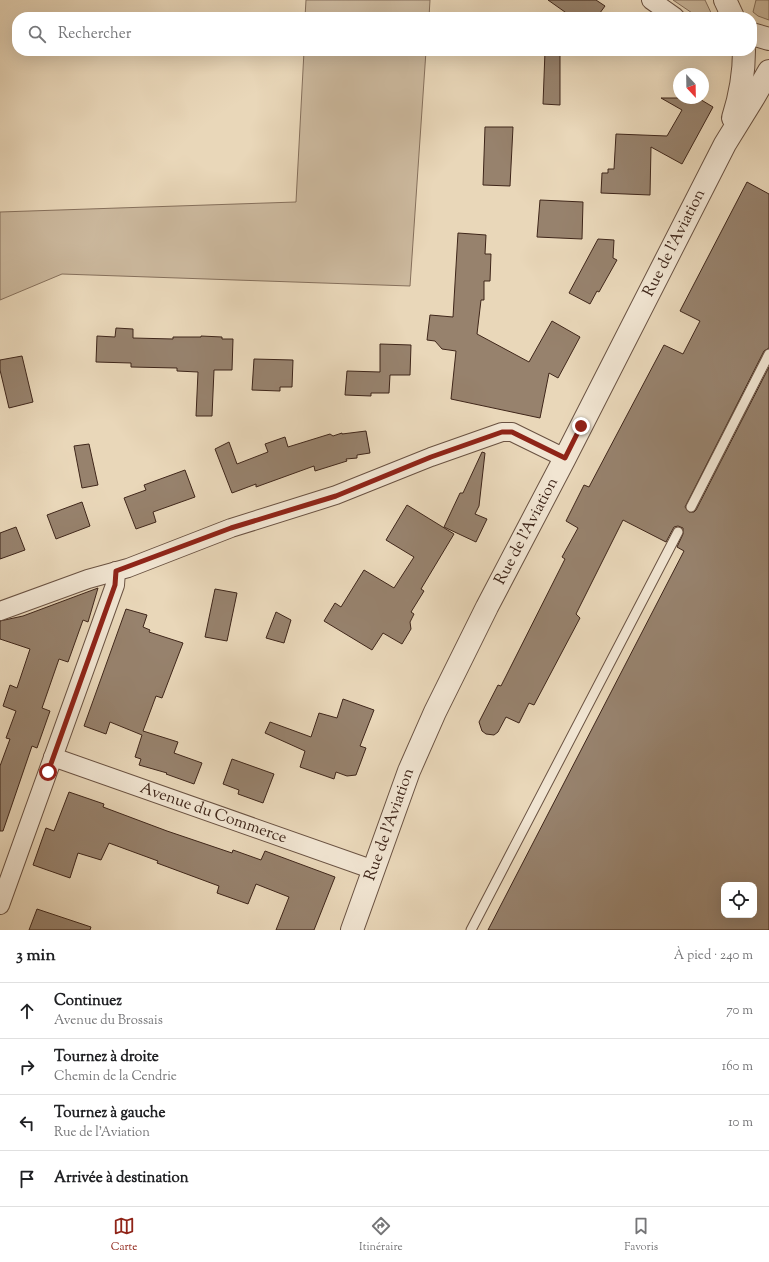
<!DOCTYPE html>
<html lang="fr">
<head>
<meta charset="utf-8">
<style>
	:root { --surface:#fff; --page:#f6f6f6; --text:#202124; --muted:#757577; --line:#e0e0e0; --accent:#8f2418 }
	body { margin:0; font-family:"Sorts Mill Goudy",serif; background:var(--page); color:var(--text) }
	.controls { position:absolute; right:12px; bottom:12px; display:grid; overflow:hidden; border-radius:8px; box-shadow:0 4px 16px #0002 }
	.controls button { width:36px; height:36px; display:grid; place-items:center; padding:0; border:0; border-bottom:1px solid var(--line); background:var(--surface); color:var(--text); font:20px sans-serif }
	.compass { position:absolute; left:673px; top:68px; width:36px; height:36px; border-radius:50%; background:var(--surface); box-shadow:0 4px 16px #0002; rotate:158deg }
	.stop { position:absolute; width:12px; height:12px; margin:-9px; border:3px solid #8f2418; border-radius:50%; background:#fff }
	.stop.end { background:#8f2418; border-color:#fff; box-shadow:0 1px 4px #0008 }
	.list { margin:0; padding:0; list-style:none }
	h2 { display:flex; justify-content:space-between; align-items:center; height:52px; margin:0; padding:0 16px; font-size:17px }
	h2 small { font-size:13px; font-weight:400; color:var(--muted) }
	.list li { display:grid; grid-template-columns:26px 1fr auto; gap:12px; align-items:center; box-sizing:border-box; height:56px; padding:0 16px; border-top:1px solid var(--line) }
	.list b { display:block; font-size:15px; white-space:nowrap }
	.list p { margin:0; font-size:13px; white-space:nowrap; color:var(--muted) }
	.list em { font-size:13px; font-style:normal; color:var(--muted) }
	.icon { flex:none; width:22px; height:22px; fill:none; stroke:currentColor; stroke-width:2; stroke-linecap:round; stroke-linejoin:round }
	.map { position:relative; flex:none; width:769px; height:930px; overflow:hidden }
	.search { position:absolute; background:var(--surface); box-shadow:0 4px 16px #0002; left:12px; right:12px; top:12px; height:44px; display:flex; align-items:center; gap:10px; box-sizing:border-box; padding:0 14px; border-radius:16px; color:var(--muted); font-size:15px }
	.sheet { height:276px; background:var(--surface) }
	nav { display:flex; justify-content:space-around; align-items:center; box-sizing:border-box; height:56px; border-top:1px solid var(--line); background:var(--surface); font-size:11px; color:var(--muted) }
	nav a { display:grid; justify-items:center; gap:2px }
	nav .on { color:var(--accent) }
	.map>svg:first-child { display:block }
	.green { fill:#ccb99e; stroke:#86705c }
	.building { fill:#97826d; stroke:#3f261a; fill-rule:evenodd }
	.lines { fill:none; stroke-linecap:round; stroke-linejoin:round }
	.service-casing { stroke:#6a5242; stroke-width:11 }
	.minor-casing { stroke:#6a5242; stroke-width:20 }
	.tertiary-casing { stroke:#6a5242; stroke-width:24 }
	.service { stroke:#f1e5d2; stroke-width:9 }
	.minor { stroke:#f1e5d2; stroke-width:18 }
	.tertiary { stroke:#f1e5d2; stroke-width:22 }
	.route { stroke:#8f2418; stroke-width:5 }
	.labels { text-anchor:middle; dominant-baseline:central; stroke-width:3.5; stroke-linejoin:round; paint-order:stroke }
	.street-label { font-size:16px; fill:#3f261a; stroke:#f1e5d2 }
</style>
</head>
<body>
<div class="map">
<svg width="769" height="930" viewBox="0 0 769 930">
	<rect width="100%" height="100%" fill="#e9d7b9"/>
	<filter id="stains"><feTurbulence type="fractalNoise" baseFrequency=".005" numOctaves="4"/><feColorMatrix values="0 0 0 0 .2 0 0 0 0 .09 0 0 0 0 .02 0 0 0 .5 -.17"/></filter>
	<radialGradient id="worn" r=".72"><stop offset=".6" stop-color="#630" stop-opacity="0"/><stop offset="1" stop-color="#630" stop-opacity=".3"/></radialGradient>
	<g class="green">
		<path d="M306 0H430L429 17H305Z"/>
		<path d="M673 0H705L713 17H698Z"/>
		<path d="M756 0H769V20L758 16 753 12Z"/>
		<path d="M304 51H426L410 286 62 274 0 300V212L296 202Z"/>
	</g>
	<g class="building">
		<path d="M548 0H596L605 6 597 17H572Z"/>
		<path d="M545 51H560V105L543 104Z"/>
		<path d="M661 98H698L713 107 682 164 651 147 650 195 601 193 602 173H608V169H614L616 134 667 136 682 110Z"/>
		<path d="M485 127H513L510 186 483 185Z"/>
		<path d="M747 182 769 194V348L764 351 685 507 689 512H694L696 510 769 367V930H488L684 551 677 547 683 534V528L678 526 674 527 666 542 623 520 576 614 580 618 534 705 529 703 519 723 506 717 498 732 494 735 486 734 482 731 479 722 498 685 501 686 565 559 562 557 578 528 566 521 584 485 589 487 664 345 683 354 700 321 680 311ZM724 885H754V915H724Z"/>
		<path d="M540 200 583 202 582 239 537 237Z"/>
		<path d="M458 233 486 235 485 254H491L490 281H484V300H481L477 334 529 362 552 321 580 337 558 378 549 373 540 418 451 399 456 351 442 349 435 341 427 340 430 315 453 317Z"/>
		<path d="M598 239 614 240 613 258 617 260 599 292 597 291 590 304 569 293Z"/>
		<path d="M116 328 133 329V338L173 339V337H201V336L222 337V339H233L232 370H214L212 416H196L198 372 177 371V368L131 367V363L96 362 97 336 115 337Z"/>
		<path d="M380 344 411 345 410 375H390L389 393H371V396L345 395 347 371 380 372Z"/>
		<path d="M22 356 33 402 9 408 0 370V360Z"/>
		<path d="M254 359 293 360 292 387H280V391L252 390Z"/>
		<path d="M366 431 370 453 357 455V458L346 459 347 461 315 471 314 466 256 487V484L232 493 215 449 229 442 237 464 268 452 265 444 285 437 288 447 330 434 333 436 342 433V434Z"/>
		<path d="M89 444 98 485 82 488 74 446Z"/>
		<path d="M482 452 485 453 479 506 475 514 487 519 476 542 444 527 460 493H463Z"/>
		<path d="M185 470 195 497 153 512 156 522 136 529 124 498 146 490 144 485Z"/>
		<path d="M82 502 90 526 56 539 47 515Z"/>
		<path d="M407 505 454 534 421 589 424 591 411 612 414 614 410 622 411 629 402 644 383 633 372 650 324 621 335 603 341 607 364 570 394 588 414 557 386 540Z"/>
		<path d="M16 527 25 550 0 559V533Z"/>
		<path d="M98 588 88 622 83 620 68 662 59 659 42 708 50 711 37 748 32 746 3 831H0V766L10 739 6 738 16 711 3 706 10 685 17 688 30 649 0 639V621L23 616Z"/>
		<path d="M215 589 237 593 227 641 205 637Z"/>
		<path d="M126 609 147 615 143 627 150 630 149 632 183 643 162 698 156 696 143 731 178 742 174 753 202 763 194 784 166 774 167 773 139 765 141 759 135 757 142 735 110 722 106 734 84 726Z"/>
		<path d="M276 612 291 620 284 643 266 638Z"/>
		<path d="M343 699 374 710 360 746 366 748 356 775 347 776 336 772 334 779 300 767 305 751 265 733 270 722 311 737 319 713 337 718Z"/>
		<path d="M232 759 274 774 263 803 238 794 239 790 223 784Z"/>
		<path d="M69 792 104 804 103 807 167 831 232 853 233 850 261 860 265 851 335 877 314 930H276L289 897 256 884 248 904 217 893 219 886 157 863 158 861 109 843 101 860 78 853 70 878 33 865 46 828 54 831Z"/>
		<path d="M37 909 91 927 90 930H29Z"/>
	</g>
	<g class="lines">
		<g class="service-casing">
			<g id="service">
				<path d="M691 507 769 354"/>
				<path d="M471 930 678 532"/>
			</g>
		</g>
		<g class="minor-casing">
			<g id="minor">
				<path d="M651 0 675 17"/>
				<path d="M0 611 88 579 128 568 231 528 336 495 431 457 502 432H512L518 435 565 458"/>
				<path id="s1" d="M53 757 374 870"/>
				<path d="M0 905 115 585 116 571"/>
			</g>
		</g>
		<g class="tertiary-casing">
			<g id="tertiary">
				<path d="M725 0 733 17"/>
				<path d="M752 34 769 39"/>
				<path d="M733 118C740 96 744 74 744 51"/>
				<path id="s2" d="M352 930 409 771 435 712 487 607 565 458 725 144 754 97 769 71"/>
			</g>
		</g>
		<use href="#service" class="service"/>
		<use href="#minor" class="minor"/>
		<use href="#tertiary" class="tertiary"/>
	</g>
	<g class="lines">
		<path class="route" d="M48 772 115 585 116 571 231 528 336 496 431 457 502 432H512L518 435 565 458 581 426"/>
	</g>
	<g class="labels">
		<g class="street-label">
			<text stroke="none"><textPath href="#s2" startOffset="760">Rue de l'Aviation</textPath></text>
			<text stroke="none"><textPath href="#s2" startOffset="436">Rue de l'Aviation</textPath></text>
			<text stroke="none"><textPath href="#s1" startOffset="170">Avenue du Commerce</textPath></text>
			<text stroke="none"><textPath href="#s2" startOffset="112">Rue de l'Aviation</textPath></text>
		</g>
	</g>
	<rect width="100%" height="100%" filter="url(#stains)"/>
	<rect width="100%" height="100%" fill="url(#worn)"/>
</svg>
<div class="controls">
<button><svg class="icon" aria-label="locate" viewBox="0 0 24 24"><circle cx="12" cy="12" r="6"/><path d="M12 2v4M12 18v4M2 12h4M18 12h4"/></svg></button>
</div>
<svg class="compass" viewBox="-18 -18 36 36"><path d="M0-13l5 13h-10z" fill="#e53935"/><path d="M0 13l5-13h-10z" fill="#757577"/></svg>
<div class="stop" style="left:48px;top:772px"></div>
<div class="stop end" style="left:581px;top:426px"></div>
<div class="search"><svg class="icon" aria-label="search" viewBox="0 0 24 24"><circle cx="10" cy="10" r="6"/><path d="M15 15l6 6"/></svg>Rechercher</div>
</div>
<section class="sheet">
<h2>3 min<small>À pied · 240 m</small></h2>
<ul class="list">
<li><svg class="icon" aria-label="ahead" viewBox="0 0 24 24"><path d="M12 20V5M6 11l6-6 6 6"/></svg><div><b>Continuez</b><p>Avenue du Brossais</p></div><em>70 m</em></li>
<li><svg class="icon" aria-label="right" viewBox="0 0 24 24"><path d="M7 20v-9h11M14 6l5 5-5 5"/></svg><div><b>Tournez à droite</b><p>Chemin de la Cendrie</p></div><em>160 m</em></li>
<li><svg class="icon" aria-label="left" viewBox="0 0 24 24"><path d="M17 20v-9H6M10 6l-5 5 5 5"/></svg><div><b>Tournez à gauche</b><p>Rue de l'Aviation</p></div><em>10 m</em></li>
<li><svg class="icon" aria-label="arrive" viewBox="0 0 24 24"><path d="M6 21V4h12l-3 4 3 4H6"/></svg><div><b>Arrivée à destination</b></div></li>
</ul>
</section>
<nav>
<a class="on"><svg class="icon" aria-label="map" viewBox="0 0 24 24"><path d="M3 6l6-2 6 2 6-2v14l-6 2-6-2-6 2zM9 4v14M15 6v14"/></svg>Carte</a>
<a><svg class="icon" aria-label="directions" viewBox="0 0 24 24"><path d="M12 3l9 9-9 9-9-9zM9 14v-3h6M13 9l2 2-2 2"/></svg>Itinéraire</a>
<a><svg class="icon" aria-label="saved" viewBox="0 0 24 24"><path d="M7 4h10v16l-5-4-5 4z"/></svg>Favoris</a>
</nav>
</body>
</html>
